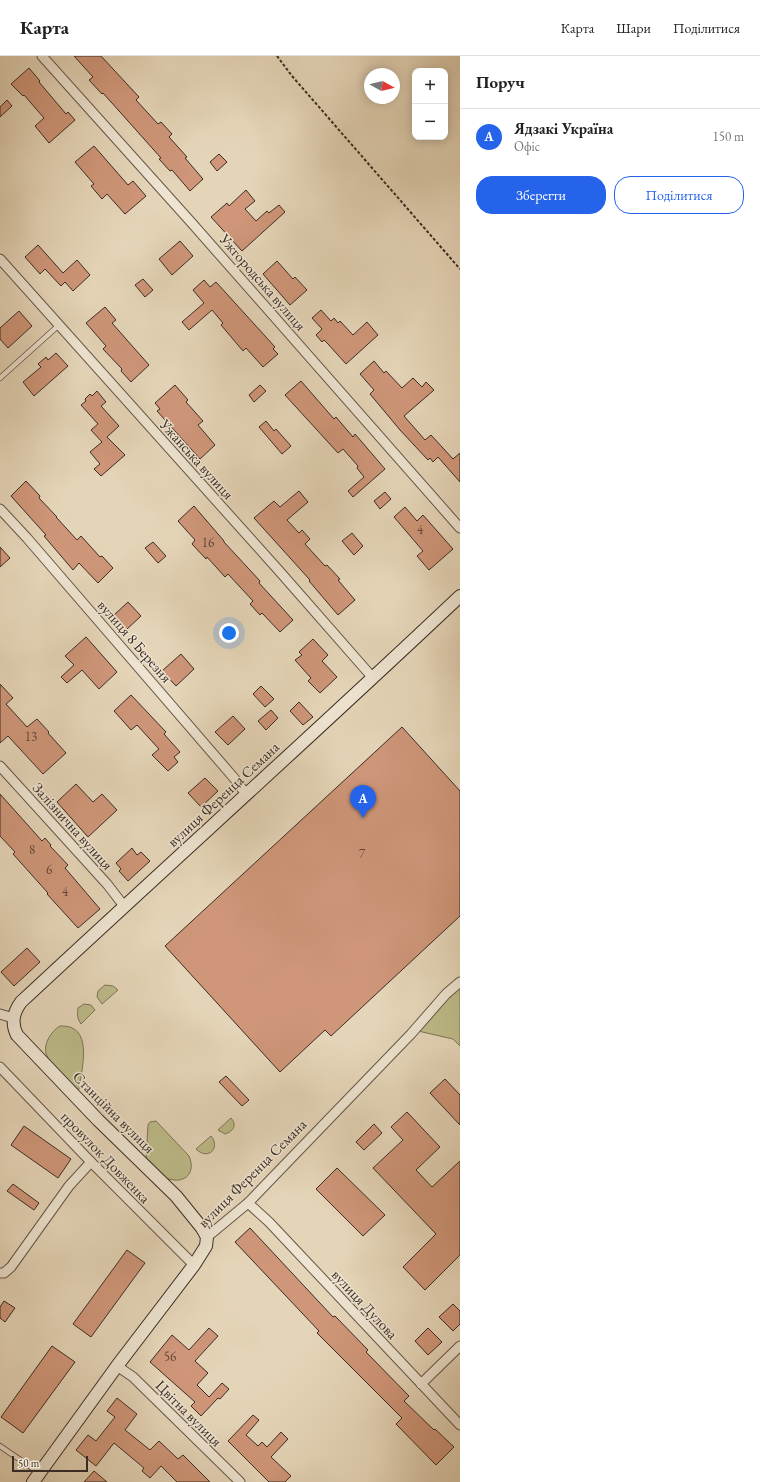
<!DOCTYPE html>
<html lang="uk">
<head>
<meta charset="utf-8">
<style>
	:root { --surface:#fff; --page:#f6f6f6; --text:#222; --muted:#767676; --line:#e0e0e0; --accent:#2563eb }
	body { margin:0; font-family:"EB Garamond",serif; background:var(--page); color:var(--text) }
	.controls { position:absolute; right:12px; top:12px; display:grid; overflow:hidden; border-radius:8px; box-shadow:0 2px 10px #0003 }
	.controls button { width:36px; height:36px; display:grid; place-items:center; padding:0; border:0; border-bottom:1px solid var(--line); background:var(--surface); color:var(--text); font:20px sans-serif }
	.compass { position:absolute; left:364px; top:12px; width:36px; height:36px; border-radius:50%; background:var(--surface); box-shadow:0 2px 10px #0003; rotate:98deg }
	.scale { position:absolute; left:12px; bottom:10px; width:76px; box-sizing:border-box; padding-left:4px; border:2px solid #3b2c24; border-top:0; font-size:11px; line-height:14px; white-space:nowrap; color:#3b2c24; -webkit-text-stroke:3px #eee4d1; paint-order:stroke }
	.you { position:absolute; left:229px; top:577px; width:14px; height:14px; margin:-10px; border:3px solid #fff; border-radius:50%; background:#1a73e8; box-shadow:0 0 0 6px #1a73e833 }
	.badge { display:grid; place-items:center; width:26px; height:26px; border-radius:50%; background:var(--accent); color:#fff; font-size:13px; font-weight:700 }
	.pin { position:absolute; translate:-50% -33px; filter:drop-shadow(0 1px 2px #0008) }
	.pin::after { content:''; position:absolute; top:21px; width:14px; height:12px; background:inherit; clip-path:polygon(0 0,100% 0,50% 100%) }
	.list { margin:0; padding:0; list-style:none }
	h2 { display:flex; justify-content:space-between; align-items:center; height:52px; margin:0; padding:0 16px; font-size:17px }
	h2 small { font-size:13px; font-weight:400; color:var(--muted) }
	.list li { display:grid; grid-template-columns:26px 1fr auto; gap:12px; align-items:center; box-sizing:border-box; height:56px; padding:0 16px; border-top:1px solid var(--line) }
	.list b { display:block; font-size:15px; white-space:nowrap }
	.list p { margin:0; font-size:13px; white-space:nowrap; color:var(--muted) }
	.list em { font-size:13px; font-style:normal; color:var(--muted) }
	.actions { display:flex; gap:8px; padding:12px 16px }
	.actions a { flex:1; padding:9px 0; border:1px solid var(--accent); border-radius:16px; text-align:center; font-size:14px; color:var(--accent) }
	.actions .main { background:var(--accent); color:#fff }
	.map { position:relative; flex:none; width:460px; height:1426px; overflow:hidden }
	header { display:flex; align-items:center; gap:24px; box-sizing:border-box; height:56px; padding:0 20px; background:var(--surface); border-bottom:1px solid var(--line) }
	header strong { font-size:19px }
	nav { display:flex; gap:22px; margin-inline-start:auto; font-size:14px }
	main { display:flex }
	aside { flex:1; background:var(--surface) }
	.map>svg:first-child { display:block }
	.green { fill:#bdbb89; stroke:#7c7456 }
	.building { fill:#cf9679; stroke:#3b2c24 }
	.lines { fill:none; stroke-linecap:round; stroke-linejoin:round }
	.lane-casing { stroke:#665649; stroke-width:6 }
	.street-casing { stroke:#665649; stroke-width:11 }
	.secondary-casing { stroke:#3b2c24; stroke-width:14 }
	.path { stroke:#3b2c24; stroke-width:2; stroke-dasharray:3 2; stroke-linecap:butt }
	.lane { stroke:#eee4d1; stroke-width:4.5 }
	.street { stroke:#eee4d1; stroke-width:9 }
	.secondary { stroke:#eee4d1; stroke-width:12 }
	.labels { text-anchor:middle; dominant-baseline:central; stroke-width:3; stroke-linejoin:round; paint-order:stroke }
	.number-label { font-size:13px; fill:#604639 }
	.street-label { font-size:15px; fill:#3b2c24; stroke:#eee4d1 }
</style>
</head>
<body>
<header>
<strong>Карта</strong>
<nav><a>Карта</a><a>Шари</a><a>Поділитися</a></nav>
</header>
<main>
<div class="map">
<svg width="460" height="1426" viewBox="0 0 460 1426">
	<rect width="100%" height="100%" fill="#e5d5b8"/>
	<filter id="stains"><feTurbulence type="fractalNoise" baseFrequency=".005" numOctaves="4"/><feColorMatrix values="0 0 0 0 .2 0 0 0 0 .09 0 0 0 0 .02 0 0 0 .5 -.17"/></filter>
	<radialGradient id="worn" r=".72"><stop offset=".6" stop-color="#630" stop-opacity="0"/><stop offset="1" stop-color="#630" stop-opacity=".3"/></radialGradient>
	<g class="green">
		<path d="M105 929 113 930 118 934 102 948 97 941 98 935Z"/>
		<path d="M460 932V990L453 983 418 975 450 940Z"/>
		<path d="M84 948 91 949 95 954 81 968C77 962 77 959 78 952Z"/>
		<path d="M60 970C94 968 82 1012 79 1033L77 1035C69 1025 54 1012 48 1002 41 991 50 976 60 970Z"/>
		<path d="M231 1062C237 1069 234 1075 225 1078L218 1074Z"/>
		<path d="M156 1065 189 1100C196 1116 186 1128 169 1123 166 1122 162 1121 160 1120 155 1116 150 1108 146 1103L148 1069 150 1066Z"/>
		<path d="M211 1080C221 1092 208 1105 196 1093Z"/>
	</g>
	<g class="building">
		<path d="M74 0H101L139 41 136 44 158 68 161 66 172 78 169 81 187 101 185 102 203 123 190 135 172 114 170 115 159 103 161 102 103 37 102 38 89 24 93 21Z"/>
		<path d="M29 12 40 25 39 26 66 58 68 56 75 64 49 87 35 70 44 62 24 39 23 40 11 28Z"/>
		<path d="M7 44 12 50 0 61V51Z"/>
		<path d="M94 90 128 129 133 125 146 140 125 158 107 138 102 143 91 130 94 128 75 106Z"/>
		<path d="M219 98 227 106 217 115 210 106Z"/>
		<path d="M246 134 255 145 245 153 256 165 267 155 269 157 279 149 285 156 242 195 211 161 227 147 229 150Z"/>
		<path d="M180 185 193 200 172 219 159 203Z"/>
		<path d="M38 189 63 217 77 204 90 219 73 235 65 226 61 230 45 213 40 218 25 201Z"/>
		<path d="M277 205 293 223 295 221 307 234 290 249 263 218Z"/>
		<path d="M143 223 153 234 145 241 135 229Z"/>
		<path d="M204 224 210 231 216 226 275 291 273 293 278 298 263 311 246 292 243 295 221 269 223 267 212 254 189 274 182 266 204 247 193 234Z"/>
		<path d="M105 251 116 264 112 267 149 309 131 326 121 315 122 313 103 293 106 290 86 267Z"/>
		<path d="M321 254 331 265 334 262 338 267 340 265 353 279 367 266 378 279 346 308 328 288 324 284 322 286 316 279 322 273 312 262Z"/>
		<path d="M19 255 32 270 8 292 0 283V272Z"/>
		<path d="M56 297 68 310 34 340 23 326 41 311 38 308 46 301 48 304Z"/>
		<path d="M374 305 384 317 386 315 402 332 413 322 422 331 426 326 434 334 404 360 425 384 431 379 453 403 460 397V426L438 401 433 406 430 402 428 404 400 374 370 338 374 334 360 318Z"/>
		<path d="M301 325 334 363 336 361 353 381 355 378 385 413 353 441 348 435 364 421 357 412 358 410 343 393 338 397 285 339Z"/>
		<path d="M175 329 188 344 186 346 203 365 198 369 215 389 200 403 157 355 160 353 155 347Z"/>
		<path d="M260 329 266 335 254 346 249 339Z"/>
		<path d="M97 335 106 346 101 350 119 370 107 381 125 399 101 420 94 413 100 408 90 396 102 386 91 374 98 368 81 349 86 345 85 343 90 338 92 340Z"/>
		<path d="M266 365 274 375 276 373 291 390 282 398 259 371Z"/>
		<path d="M26 425 40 440 39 442 57 461H56L77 484 81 480 100 501 102 500 113 512 98 527 79 507 73 514 44 480 46 479 11 440Z"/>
		<path d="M299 435 308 446 287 464 299 477 302 474 310 483 305 488 325 510 327 509 340 523 338 524 355 544 338 559 309 525 310 524 254 462 274 445 280 451Z"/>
		<path d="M385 436 391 443 380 453 374 445Z"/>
		<path d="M194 450 224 485V486L260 525 259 527 293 564 280 576 262 557 260 559 250 548 253 545 228 518 225 521 207 501 206 503 192 488 195 484 178 465Z"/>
		<path d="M405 451 417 465 423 459 453 493 429 514 417 500 423 495 394 461Z"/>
		<path d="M352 477 363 490 354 499 342 485Z"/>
		<path d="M153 486 166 500 158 507 145 492Z"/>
		<path d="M0 491 10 502 0 511Z"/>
		<path d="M128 546 141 560 126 574 113 560Z"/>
		<path d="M86 581 117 616 99 633 82 614 67 627 61 621 74 609 65 600Z"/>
		<path d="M313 583 328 599 322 605 337 621 320 637 308 625 311 622 295 604 302 599 299 596Z"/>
		<path d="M181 598 194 613 176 630 162 615Z"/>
		<path d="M0 628 13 642 6 648 27 671 37 663 49 676 48 677 66 697 43 718 8 680 0 687Z"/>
		<path d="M261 630 274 643 265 651 253 638Z"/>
		<path d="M131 639 166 676 164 678 180 696 174 701 178 706 168 715 152 699 159 693 137 669 131 674 114 655Z"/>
		<path d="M299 646 313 661 303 669 290 655Z"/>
		<path d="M271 654 278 662 266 674 258 665Z"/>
		<path d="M233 660 245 673 228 689 215 676Z"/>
		<path d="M402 671 460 735V860L331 980 325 974 280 1016 165 890Z"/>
		<path d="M205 722 218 735 201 751 188 737Z"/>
		<path d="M76 728 93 746 102 738 117 754 88 781 57 746Z"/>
		<path d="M0 738 42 785 45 782 51 789 50 790 68 809 65 812 100 853 78 872 47 838 48 837 13 798 15 796 0 780Z"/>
		<path d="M132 792 137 799 141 796 150 805 128 825 119 815 121 813 116 807Z"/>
		<path d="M27 892 40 906 14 930 1 916Z"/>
		<path d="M226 1020 249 1044 242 1050 219 1026Z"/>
		<path d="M445 1023 460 1039V1069L430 1037Z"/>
		<path d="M407 1056 440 1091 416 1114 432 1131 460 1105V1199L425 1234 403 1211 436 1178 373 1112 403 1084 391 1071Z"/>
		<path d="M374 1068 382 1077 364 1094 356 1086Z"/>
		<path d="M24 1070 71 1103 58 1122 11 1089Z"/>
		<path d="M337 1112 385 1159 363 1180 316 1133Z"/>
		<path d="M13 1128 39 1147 34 1154 7 1135Z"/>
		<path d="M250 1172 333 1261 335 1260 368 1294 366 1296 409 1340 404 1345 434 1374 435 1373 454 1391 436 1409 396 1368 402 1362 317 1277 319 1275 235 1186Z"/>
		<path d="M127 1194 145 1207 91 1281 73 1268Z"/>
		<path d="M4 1245 15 1252 5 1266 0 1262V1251Z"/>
		<path d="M453 1248 460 1255V1268L453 1275 439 1261Z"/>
		<path d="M209 1272 218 1280 195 1305 208 1317 197 1329 209 1341 222 1327 229 1333 220 1343 218 1342 201 1360 191 1350 195 1346 150 1306 172 1279 189 1294Z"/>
		<path d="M428 1272 442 1286 428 1299 415 1285Z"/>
		<path d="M52 1290 75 1306 23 1377 1 1361Z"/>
		<path d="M117 1342 137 1358 125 1374 150 1394 159 1385 178 1403 183 1399 210 1426H177L161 1410 150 1422 142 1415 144 1412 114 1387 96 1410 76 1394 88 1379 96 1385 115 1361 107 1355Z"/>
		<path d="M253 1359 259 1364 246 1379 258 1390 262 1386 267 1391 281 1376 288 1383 271 1401 291 1420 285 1426H269L228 1385Z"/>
		<path d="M94 1415 107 1426H84Z"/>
	</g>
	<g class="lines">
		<g class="lane-casing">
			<g id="lane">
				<path d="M0 322 59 269"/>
				<path d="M0 1390 38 1416"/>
			</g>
		</g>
		<g class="street-casing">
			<g id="street">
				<path d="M42 0 190 165 460 472"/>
				<path d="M0 203 281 517 373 622"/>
				<path d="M0 453 27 482 234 722 246 738"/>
				<path d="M0 710 107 828 124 850"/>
				<path d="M0 958 13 962"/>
				<path d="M0 1011 91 1106 194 1209"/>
				<path d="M248 1147 269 1166 460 1369"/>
				<path d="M207 1181 248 1147 411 978 446 938 460 926"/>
				<path d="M0 1217H4L11 1211 69 1130 91 1106"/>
				<path d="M117 1310 133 1321 240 1426"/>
				<path d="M421 1328 460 1290"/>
			</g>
		</g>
		<g class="secondary-casing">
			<path id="secondary" d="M33 1426 117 1310 194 1209 206 1190 207 1181 202 1172 176 1140 98 1064 17 979C11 967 13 957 21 946 167 810 315 677 460 540"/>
		</g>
		<path class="path" d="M277 0 292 20 460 213"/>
		<use href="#lane" class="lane"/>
		<use href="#street" class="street"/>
		<use href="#secondary" class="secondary"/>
	</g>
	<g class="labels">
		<g class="number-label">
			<text x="420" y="473">4</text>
			<text x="208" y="486">16</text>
			<text x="31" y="680">13</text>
			<text x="32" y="793">8</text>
			<text x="362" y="797">7</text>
			<text x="49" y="813">6</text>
			<text x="65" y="835">4</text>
			<text x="170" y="1300">56</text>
		</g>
		<g class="street-label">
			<text transform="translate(263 226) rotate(49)">Ужгородська вулиця</text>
			<text transform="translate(197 403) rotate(48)">Ужанська вулиця</text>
			<text transform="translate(135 585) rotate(49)">вулиця 8 Березня</text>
			<text transform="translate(223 738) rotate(-43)">вулиця Ференца Семана</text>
			<text transform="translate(73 770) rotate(48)">Залізнична вулиця</text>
			<text transform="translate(114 1056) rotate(45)">Станційна вулиця</text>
			<text transform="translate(106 1101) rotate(46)">провулок Довженка</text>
			<text transform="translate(252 1117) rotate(-45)">вулиця Ференца Семана</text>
			<text transform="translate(365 1248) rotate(47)">вулиця Дулова</text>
			<text transform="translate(189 1357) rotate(45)">Цвітна вулиця</text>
		</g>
	</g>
	<rect width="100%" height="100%" filter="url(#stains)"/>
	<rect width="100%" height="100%" fill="url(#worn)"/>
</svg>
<div class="controls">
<button>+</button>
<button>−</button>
</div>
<svg class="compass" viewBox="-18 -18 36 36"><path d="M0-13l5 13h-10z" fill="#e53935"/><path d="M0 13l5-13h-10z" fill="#767676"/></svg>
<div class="scale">50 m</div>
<div class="you"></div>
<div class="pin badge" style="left:363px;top:762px">A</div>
</div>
<aside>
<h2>Поруч<small></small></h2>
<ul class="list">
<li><span class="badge">A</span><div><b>Ядзакі Україна</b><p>Офіс</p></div><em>150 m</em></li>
</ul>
<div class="actions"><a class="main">Зберегти</a><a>Поділитися</a></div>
</aside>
</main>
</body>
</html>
